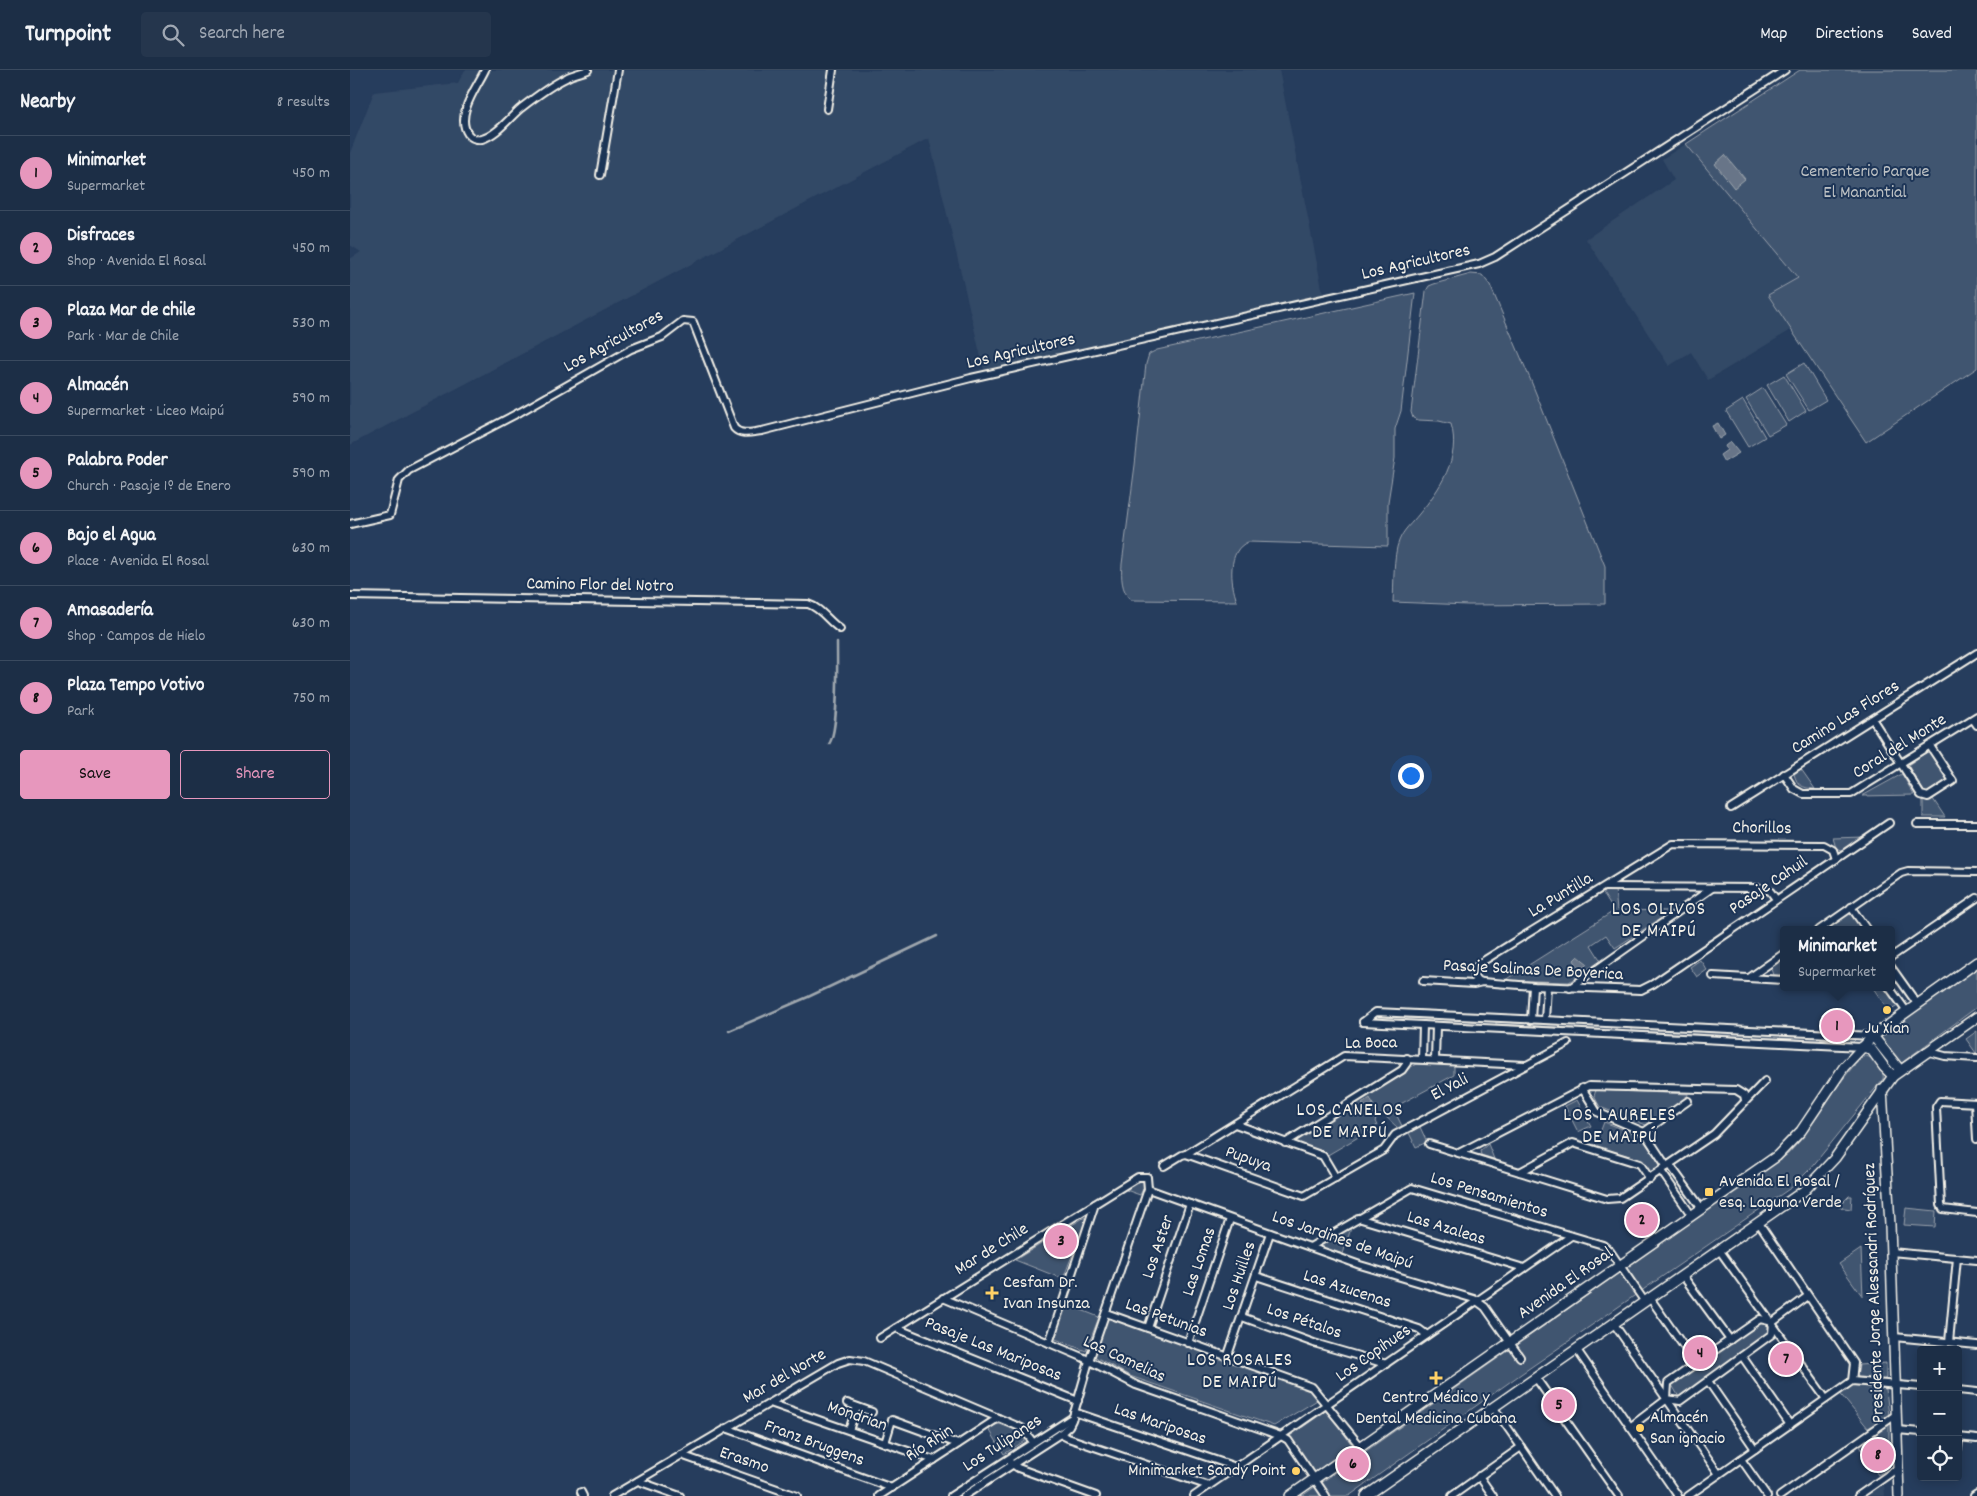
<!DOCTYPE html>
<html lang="en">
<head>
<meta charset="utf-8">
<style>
	:root { --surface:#1c2e46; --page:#25364d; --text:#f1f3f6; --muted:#a0a8b3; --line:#3a4a5f; --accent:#e797bd }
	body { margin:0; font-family:Dekko,sans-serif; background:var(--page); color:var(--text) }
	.controls { position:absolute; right:15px; bottom:15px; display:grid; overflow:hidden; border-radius:5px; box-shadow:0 2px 12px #0003 }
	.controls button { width:45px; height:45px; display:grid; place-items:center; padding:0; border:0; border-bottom:1px solid var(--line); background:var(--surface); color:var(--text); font:25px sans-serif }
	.you { position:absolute; left:1060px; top:705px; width:18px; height:18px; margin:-12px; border:4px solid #fff; border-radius:50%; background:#1a73e8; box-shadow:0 0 0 8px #1a73e833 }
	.badge { display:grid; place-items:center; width:32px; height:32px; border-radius:50%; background:var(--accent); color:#111; font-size:16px; font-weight:700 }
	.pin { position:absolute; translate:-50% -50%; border:2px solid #fff; box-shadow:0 1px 5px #0006 }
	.popup { position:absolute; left:1430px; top:856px; width:115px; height:65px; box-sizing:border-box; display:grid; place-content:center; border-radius:5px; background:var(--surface); filter:drop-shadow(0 1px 4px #0005); font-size:16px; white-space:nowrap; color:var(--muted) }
	.popup b { font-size:19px; color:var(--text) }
	.popup::after { content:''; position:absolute; left:50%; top:100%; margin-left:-10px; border:10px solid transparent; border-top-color:var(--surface) }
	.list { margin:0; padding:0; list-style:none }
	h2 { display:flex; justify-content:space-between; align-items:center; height:65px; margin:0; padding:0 20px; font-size:21px }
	h2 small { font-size:16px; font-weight:400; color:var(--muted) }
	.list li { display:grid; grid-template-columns:32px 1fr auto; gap:15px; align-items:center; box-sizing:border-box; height:75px; padding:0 20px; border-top:1px solid var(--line) }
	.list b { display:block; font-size:19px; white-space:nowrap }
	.list p { margin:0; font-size:16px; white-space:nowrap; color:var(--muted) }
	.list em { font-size:16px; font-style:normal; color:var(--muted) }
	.actions { display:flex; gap:10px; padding:15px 20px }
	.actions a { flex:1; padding:11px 0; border:1px solid var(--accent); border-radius:5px; text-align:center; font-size:18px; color:var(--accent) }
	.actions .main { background:var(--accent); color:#111 }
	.icon { flex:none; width:28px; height:28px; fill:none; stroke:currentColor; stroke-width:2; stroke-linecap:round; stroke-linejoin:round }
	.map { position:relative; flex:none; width:1627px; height:1426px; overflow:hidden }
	header { display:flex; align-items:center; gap:30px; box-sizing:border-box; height:70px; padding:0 25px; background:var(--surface); border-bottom:1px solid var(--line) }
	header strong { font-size:24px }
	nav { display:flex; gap:28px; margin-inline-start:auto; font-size:18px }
	.search { width:350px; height:45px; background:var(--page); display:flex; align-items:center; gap:12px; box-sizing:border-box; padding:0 18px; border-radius:5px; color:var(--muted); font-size:19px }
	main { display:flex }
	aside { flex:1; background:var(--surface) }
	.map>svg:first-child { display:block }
	.built { fill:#334966 }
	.green { fill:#40546f; stroke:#9aa2ac }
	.water { fill:#677588; stroke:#9fa7ae }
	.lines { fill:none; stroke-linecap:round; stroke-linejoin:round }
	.stream { stroke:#9fa7ae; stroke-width:2.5 }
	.street-casing { stroke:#f4f1e8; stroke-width:10 }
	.secondary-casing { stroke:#f4f1e8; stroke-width:12 }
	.street { stroke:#1d3557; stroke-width:6 }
	.secondary { stroke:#1d3557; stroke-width:9 }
	.poi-dot { fill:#ffd166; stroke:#1d3557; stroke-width:2 }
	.labels { text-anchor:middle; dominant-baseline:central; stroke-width:4; stroke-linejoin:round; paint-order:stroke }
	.park-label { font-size:18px; fill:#bec2c4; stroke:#1d3557 }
	.street-label { font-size:18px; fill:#f4f1e8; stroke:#1d3557 }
	.poi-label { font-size:18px; fill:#f4f1e8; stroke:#1d3557; text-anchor:start }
	.neighbourhood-label { font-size:19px; letter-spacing:1px; fill:#f4f1e8; stroke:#1d3557 }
</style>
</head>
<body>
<header>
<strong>Turnpoint</strong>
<div class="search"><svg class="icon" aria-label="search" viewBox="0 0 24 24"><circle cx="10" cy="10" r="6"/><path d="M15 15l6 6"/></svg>Search here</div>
<nav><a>Map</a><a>Directions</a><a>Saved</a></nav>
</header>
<main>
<aside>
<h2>Nearby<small>8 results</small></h2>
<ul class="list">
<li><span class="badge">1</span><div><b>Minimarket</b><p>Supermarket</p></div><em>450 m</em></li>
<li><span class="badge">2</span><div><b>Disfraces</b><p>Shop · Avenida El Rosal</p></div><em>450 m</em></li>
<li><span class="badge">3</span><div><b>Plaza Mar de chile</b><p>Park · Mar de Chile</p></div><em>530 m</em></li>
<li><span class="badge">4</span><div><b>Almacén</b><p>Supermarket · Liceo Maipú</p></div><em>590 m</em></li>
<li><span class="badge">5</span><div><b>Palabra Poder</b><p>Church · Pasaje 1º de Enero</p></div><em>590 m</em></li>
<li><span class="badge">6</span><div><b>Bajo el Agua</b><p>Place · Avenida El Rosal</p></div><em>630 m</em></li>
<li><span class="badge">7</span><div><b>Amasadería</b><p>Shop · Campos de Hielo</p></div><em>630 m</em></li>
<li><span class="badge">8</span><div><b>Plaza Tempo Votivo</b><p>Park</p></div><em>750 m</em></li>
</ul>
<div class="actions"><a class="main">Save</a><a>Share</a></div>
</aside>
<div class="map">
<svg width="1627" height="1426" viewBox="0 0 1627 1426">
	<rect width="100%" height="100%" fill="#263d5d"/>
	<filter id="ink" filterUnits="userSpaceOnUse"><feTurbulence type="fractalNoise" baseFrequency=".02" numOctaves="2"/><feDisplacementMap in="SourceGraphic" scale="10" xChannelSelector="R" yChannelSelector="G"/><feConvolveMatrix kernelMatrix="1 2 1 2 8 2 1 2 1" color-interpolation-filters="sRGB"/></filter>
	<g filter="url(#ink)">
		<g class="built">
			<path d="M115 0H929L973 224 808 264 634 300 579 68 0 375V189L11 182 0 175V83L24 22 108 13Z"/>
			<path d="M1336 74 1448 208 1418 225 1441 260 1358 310 1341 282 1319 296 1236 169 1324 110 1312 89Z"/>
			<path d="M1534 1415 1535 1426H1517Z"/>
		</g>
		<g class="green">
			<path d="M1450 0H1627V298L1516 372 1418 225 1448 208 1336 74Z"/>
			<path d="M1121 204 1132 205 1140 215 1181 311 1255 496V534L1118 535 1043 532C1044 517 1043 485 1049 471 1053 460 1062 453 1069 444 1090 419 1111 388 1101 354L1089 351 1068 350 1063 348 1061 342 1076 221 1079 216 1084 214Z"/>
			<path d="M1065 223 1051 341 1045 359V388L1038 432V476L898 472C877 480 880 513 887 531L781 530C771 521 771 506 772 494L785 395 796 294 799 284 807 280Z"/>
			<path d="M1454 293 1476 330 1459 340 1436 304Z"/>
			<path d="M1434 305 1456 341 1439 352 1417 315Z"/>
			<path d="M1413 318 1436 355 1418 365 1396 329Z"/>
			<path d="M1393 330 1415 367 1398 377 1376 341Z"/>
			<path d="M1577 682H1580L1597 708V711L1578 724H1575L1558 695Z"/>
			<path d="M1451 699 1465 719C1453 718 1447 716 1444 704Z"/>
			<path d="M1552 704 1564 725 1512 726Z"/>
			<path d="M1573 729H1583L1595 747H1573Z"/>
			<path d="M1513 767V769L1493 781 1486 778 1483 768Z"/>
			<path d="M1257 820H1265L1267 840 1322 841 1265 878 1256 865 1241 875 1251 891 1219 912 1155 910 1264 841 1252 822Z"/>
			<path d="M1500 841 1513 860H1473Z"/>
			<path d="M1433 887V905H1423L1420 896Z"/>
			<path d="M1350 890 1357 900 1347 907 1340 897Z"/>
			<path d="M1627 897V937L1550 994 1529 967Z"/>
			<path d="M1516 917H1536L1548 936 1539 941 1523 918Z"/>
			<path d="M1027 947 1132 951V954L1024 949Z"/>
			<path d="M1146 951 1261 957 1260 960 1146 954Z"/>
			<path d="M1282 958 1505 968 1506 969 1503 972 1282 961Z"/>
			<path d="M1627 961V982L1626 983 1616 969Z"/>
			<path d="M1513 986C1523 985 1535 1000 1533 1009L1461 1098 1442 1117 1171 1304 999 1426H952L1438 1084C1467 1055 1483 1015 1513 986Z"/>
			<path d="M1066 994H1104V1005L1043 1038 1052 1056 1048 1058 1032 1043 1025 1051 1027 1056 976 1086 973 1082 948 1074 946 1071 948 1067Z"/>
			<path d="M1246 1020 1338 1024 1337 1029 1331 1034 1330 1032 1296 1055 1250 1037 1244 1026Z"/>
			<path d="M1227 1030 1241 1056 1228 1062 1215 1036Z"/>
			<path d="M1254 1052 1291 1066 1310 1095 1300 1102 1289 1089 1245 1076Z"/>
			<path d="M1070 1057 1077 1072 1066 1077 1059 1063Z"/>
			<path d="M1138 1074 1144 1089 1131 1085 1130 1081Z"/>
			<path d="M790 1109 794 1110 795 1115 790 1125 776 1120Z"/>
			<path d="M1499 1126H1502L1501 1139 1488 1137Z"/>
			<path d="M1556 1138 1586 1141 1585 1157 1554 1155Z"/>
			<path d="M735 1147V1152L713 1209 665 1190Z"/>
			<path d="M1001 1158 993 1184 970 1177 972 1174Z"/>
			<path d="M1511 1179 1513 1227 1489 1194Z"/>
			<path d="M716 1234 749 1247 736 1281 703 1268Z"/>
			<path d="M757 1246 961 1320 969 1329 924 1356 780 1306 742 1285Z"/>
			<path d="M1410 1253 1419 1256V1263L1329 1327 1322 1315Z"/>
			<path d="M1536 1293V1308L1533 1310 1507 1307 1509 1295Z"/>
			<path d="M1501 1313 1536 1319 1539 1346 1518 1358 1488 1321Z"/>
			<path d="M977 1340 1002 1375 964 1403 940 1366Z"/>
			<path d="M1539 1351V1398L1528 1405 1508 1373Z"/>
			<path d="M650 1354 668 1361 676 1370 654 1384 639 1359 645 1355Z"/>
		</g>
		<g class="water">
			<path d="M1375 85 1395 109 1384 118 1365 94Z"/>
			<path d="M1368 353 1375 365 1369 369 1362 356Z"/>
			<path d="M1380 372 1389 383 1374 392 1370 385 1377 380 1375 376Z"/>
			<path d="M1228 886 1238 894 1230 901 1224 890Z"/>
			<path d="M1020 1028 1025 1039 1021 1043 1012 1034Z"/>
		</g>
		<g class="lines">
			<g class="stream">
				<path d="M479 674C489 661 487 594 487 573"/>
				<path d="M379 961 458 927 587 866"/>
			</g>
			<g class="street-casing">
				<g id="street">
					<path d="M135 0C127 17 105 45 118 64 122 69 126 70 132 69 147 65 159 48 171 38 184 28 201 15 216 8 222 4 231 3 238 0"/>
					<path d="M477 39 483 0"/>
					<path d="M250 105 268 0"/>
					<path d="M0 454 40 445 49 410 59 400 170 342 281 279 312 267 333 251 343 252 384 358C391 366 402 362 412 361L621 308 1129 194 1145 187 1435 0"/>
					<path d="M0 526 458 534C471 538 478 551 490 559"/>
					<path d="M1623 649 1627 655"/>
					<path d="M1523 650 1571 725 1578 727 1603 711 1580 676"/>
					<path d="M1434 704 1444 719 1453 724H1501L1627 646"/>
					<path d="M1381 738 1627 583"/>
					<path d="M1567 754H1627"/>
					<path d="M1255 817 1410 818 1420 821 1426 829"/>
					<path d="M1501 837 1517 860"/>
					<path d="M1469 860 1551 803 1558 801 1627 802"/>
					<path d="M1541 887 1627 828"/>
					<path d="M1541 897 1568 935"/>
					<path d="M1363 906 1433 910"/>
					<path d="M1399 908 1433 884"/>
					<path d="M1073 911 1124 914 1132 912 1183 916 1291 920 1303 914 1539 753"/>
					<path d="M1132 912 1125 909C1123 901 1124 899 1130 893L1323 774 1474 775 1483 780 1486 789"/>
					<path d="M1539 917 1557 942"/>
					<path d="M1220 918 1362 818"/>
					<path d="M1181 950 1183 916"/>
					<path d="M1195 950 1197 917"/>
					<path d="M1013 952 1026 942 1523 966"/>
					<path d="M1013 952 1512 977"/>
					<path d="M1576 981 1595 986 1627 988"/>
					<path d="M1072 989 1073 955"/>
					<path d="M1085 990 1086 956"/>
					<path d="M1232 1018 1247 1042 1294 1062 1317 1097"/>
					<path d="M1625 1033 1627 1069"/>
					<path d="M1627 1033 1590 1031 1586 1037 1591 1135 1593 1139 1627 1143"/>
					<path d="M885 1054 973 1086 986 1108"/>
					<path d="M1294 1062 1338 1031"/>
					<path d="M935 1073 1052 1000 1057 993V988"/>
					<path d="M1079 1074 1257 1129 1270 1128 1364 1064 1415 1011"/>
					<path d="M1109 1083 1239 1016 1386 1020 1394 1025 1395 1030"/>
					<path d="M836 1084 954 1126 1034 1080 1045 1065 1218 973"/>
					<path d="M1320 1095 1352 1139"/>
					<path d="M814 1096 832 1085 836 1084 994 986 1175 995"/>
					<path d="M1311 1101 1342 1146"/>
					<path d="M1170 1102 1223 1073 1290 1094 1300 1109"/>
					<path d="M798 1119 1010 1195 1124 1229 1135 1237 1170 1287"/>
					<path d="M1008 1148 1174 1198"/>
					<path d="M1409 1153 1504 1293 1502 1311"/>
					<path d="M960 1177 1062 1118 1253 1175 1260 1181 1295 1232"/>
					<path d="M1370 1181 1476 1329"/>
					<path d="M1541 1182 1627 1190"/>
					<path d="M906 1206 1069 1259 1077 1265"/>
					<path d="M1333 1206 1380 1270"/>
					<path d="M593 1228 732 1287 786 1315 931 1366 938 1370 976 1426"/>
					<path d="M1300 1228 1346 1294"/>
					<path d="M756 1243 962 1317 1011 1377"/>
					<path d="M892 1247 964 1273 1036 1294"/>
					<path d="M1264 1254 1369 1404"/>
					<path d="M546 1258 728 1331"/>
					<path d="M798 1258 840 1134"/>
					<path d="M1544 1267 1627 1275"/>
					<path d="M530 1268 788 1107H797L798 1119 739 1291 722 1350 719 1356 710 1364 614 1426"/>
					<path d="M1599 1272 1607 1188"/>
					<path d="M699 1273 745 1134"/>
					<path d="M838 1273 880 1149"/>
					<path d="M1227 1280 1328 1426"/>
					<path d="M1392 1286 1440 1355"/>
					<path d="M877 1288 920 1163"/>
					<path d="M1186 1308 1269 1426"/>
					<path d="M1358 1311 1405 1379"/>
					<path d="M1608 1320 1627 1322"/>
					<path d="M1317 1329 1318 1313 1410 1249 1423 1252"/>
					<path d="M420 1333 584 1390"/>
					<path d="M497 1333 522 1342"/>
					<path d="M1144 1338 1205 1426"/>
					<path d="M724 1342 886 1397"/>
					<path d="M1280 1357 1317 1329 1330 1331 1422 1264 1423 1252 1458 1226"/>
					<path d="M376 1358 542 1418"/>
					<path d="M499 1360 507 1337"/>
					<path d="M1547 1360 1571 1362"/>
					<path d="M710 1364 718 1368 859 1416"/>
					<path d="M1608 1367 1627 1369"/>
					<path d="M535 1373 542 1350 608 1374"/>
					<path d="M1608 1378 1609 1367"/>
					<path d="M331 1385 447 1426"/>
					<path d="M1391 1389 1417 1426"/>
					<path d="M661 1393 668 1398 746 1426"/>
					<path d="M1129 1406 1143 1426"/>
					<path d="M288 1411 330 1426"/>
					<path d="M231 1422 233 1426"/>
					<path d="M262 1426 488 1293 500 1289 514 1291 672 1358 683 1372"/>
					<path d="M529 1426 648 1348"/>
					<path d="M601 1426 723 1347"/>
					<path d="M844 1426 1221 1166"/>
					<path d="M1102 1426 1171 1377"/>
					<path d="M1338 1426 1502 1311 1571 1317"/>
					<path d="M1430 1426 1547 1344"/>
					<path d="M1508 1426 1548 1398"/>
					<path d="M1624 1426 1627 1424"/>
				</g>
			</g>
			<g class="secondary-casing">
				<g id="secondary">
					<path d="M1523 966 1550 1000"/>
					<path d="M1512 977 1521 979 1534 997 1543 1006"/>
					<path d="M1532 1019 1540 1155 1549 1426"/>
					<path d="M940 1426 1427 1086 1451 1061 1494 997 1523 966 1627 892"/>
					<path d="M1016 1426 1455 1120 1485 1088 1543 1006 1627 947"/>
				</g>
			</g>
			<use href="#street" class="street"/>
			<use href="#secondary" class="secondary"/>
		</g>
	</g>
	<g class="poi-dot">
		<circle cx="1537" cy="940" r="5"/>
		<rect x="1354" y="1117" width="10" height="10" rx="2.5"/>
		<path d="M639.5 1215.5h5v5h5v5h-5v5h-5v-5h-5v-5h5z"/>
		<path d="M1083.5 1300.5h5v5h5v5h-5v5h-5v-5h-5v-5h5z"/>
		<circle cx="1290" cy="1358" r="5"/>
		<circle cx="946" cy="1401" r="5"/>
	</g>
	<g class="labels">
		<g class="park-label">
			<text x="1515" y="102">Cementerio Parque<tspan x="1515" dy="21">El Manantial</tspan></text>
		</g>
		<g class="street-label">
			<text transform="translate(1066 193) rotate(-13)">Los Agricultores</text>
			<text transform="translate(264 272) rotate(-29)">Los Agricultores</text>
			<text transform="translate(671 282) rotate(-13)">Los Agricultores</text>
			<text transform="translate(250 516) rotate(1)">Camino Flor del Notro</text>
			<text transform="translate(1496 648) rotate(-32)">Camino Las Flores</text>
			<text transform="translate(1550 677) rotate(-32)">Coral del Monte</text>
			<text transform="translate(1412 759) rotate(1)">Chorillos</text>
			<text transform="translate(1419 816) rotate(-34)">Pasaje Cahuil</text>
			<text transform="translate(1211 826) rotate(-31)">La Puntilla</text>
			<text transform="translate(1183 901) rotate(3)">Pasaje Salinas De Boyerica</text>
			<text transform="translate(1021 974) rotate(-1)">La Boca</text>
			<text transform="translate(1100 1018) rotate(-28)">El Yali</text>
			<text transform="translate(898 1090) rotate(20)">Pupuya</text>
			<text transform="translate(1139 1126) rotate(17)">Los Pensamientos</text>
			<text transform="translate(1096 1159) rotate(17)">Las Azaleas</text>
			<text transform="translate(992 1171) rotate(19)">Los Jardines de Maipú</text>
			<text transform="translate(809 1177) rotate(-71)">Los Aster</text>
			<text transform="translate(642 1180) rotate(-32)">Mar de Chile</text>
			<text transform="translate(850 1192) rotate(-71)">Las Lomas</text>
			<text transform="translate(890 1206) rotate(-71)">Los Huilles</text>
			<text transform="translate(1216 1214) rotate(-35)">Avenida El Rosal</text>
			<text transform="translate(997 1220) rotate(18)">Las Azucenas</text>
			<text transform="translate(1525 1223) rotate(-92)">Presidente Jorge Alessandri Rodríguez</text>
			<text transform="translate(816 1249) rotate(20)">Las Petunias</text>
			<text transform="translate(954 1252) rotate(19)">Los Pétalos</text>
			<text transform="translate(643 1280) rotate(22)">Pasaje Las Mariposas</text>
			<text transform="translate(1024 1284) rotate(-35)">Los Copihues</text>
			<text transform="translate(774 1290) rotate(25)">Las Camelias</text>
			<text transform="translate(435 1307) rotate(-30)">Mar del Norte</text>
			<text transform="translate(507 1347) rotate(19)">Mondrian</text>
			<text transform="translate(810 1355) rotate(19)">Las Mariposas</text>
			<text transform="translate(464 1374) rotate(20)">Franz Bruggens</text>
			<text transform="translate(580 1374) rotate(-33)">Río Rhin</text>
			<text transform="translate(653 1374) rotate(-33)">Los Tulipanes</text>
			<text transform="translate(394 1391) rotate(19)">Erasmo</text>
		</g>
		<g class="poi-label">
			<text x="1537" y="959" text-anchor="middle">Ju Xian</text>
			<text x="1369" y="1112">Avenida El Rosal /<tspan x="1369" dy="21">esq. Laguna Verde</tspan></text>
			<text x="653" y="1213">Cesfam Dr.<tspan x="653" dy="21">Ivan Insunza</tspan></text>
			<text x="1086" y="1328" text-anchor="middle">Centro Médico y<tspan x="1086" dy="21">Dental Medicina Cubana</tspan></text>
			<text x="1300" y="1348">Almacén<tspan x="1300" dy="21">San ignacio</tspan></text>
			<text x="936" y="1401" text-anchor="end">Minimarket Sandy Point</text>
		</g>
		<g class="neighbourhood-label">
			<text x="1309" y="840">LOS OLIVOS<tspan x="1309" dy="22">DE MAIPÚ</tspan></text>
			<text x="1000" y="1041">LOS CANELOS<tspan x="1000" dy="22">DE MAIPÚ</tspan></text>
			<text x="1270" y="1046">LOS LAURELES<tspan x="1270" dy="22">DE MAIPÚ</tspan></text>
			<text x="890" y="1291">LOS ROSALES<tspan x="890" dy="22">DE MAIPÚ</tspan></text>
		</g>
	</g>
</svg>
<div class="controls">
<button>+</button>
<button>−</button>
<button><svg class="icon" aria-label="locate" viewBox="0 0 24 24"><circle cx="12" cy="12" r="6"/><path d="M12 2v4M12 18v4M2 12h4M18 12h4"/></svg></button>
</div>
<div class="you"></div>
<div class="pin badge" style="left:1487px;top:956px">1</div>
<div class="popup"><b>Minimarket</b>Supermarket</div>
<div class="pin badge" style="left:1292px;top:1150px">2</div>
<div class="pin badge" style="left:711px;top:1171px">3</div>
<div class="pin badge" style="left:1350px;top:1283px">4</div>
<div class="pin badge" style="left:1209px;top:1335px">5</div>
<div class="pin badge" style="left:1003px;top:1394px">6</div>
<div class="pin badge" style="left:1436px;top:1289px">7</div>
<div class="pin badge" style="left:1528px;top:1385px">8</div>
</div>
</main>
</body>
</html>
